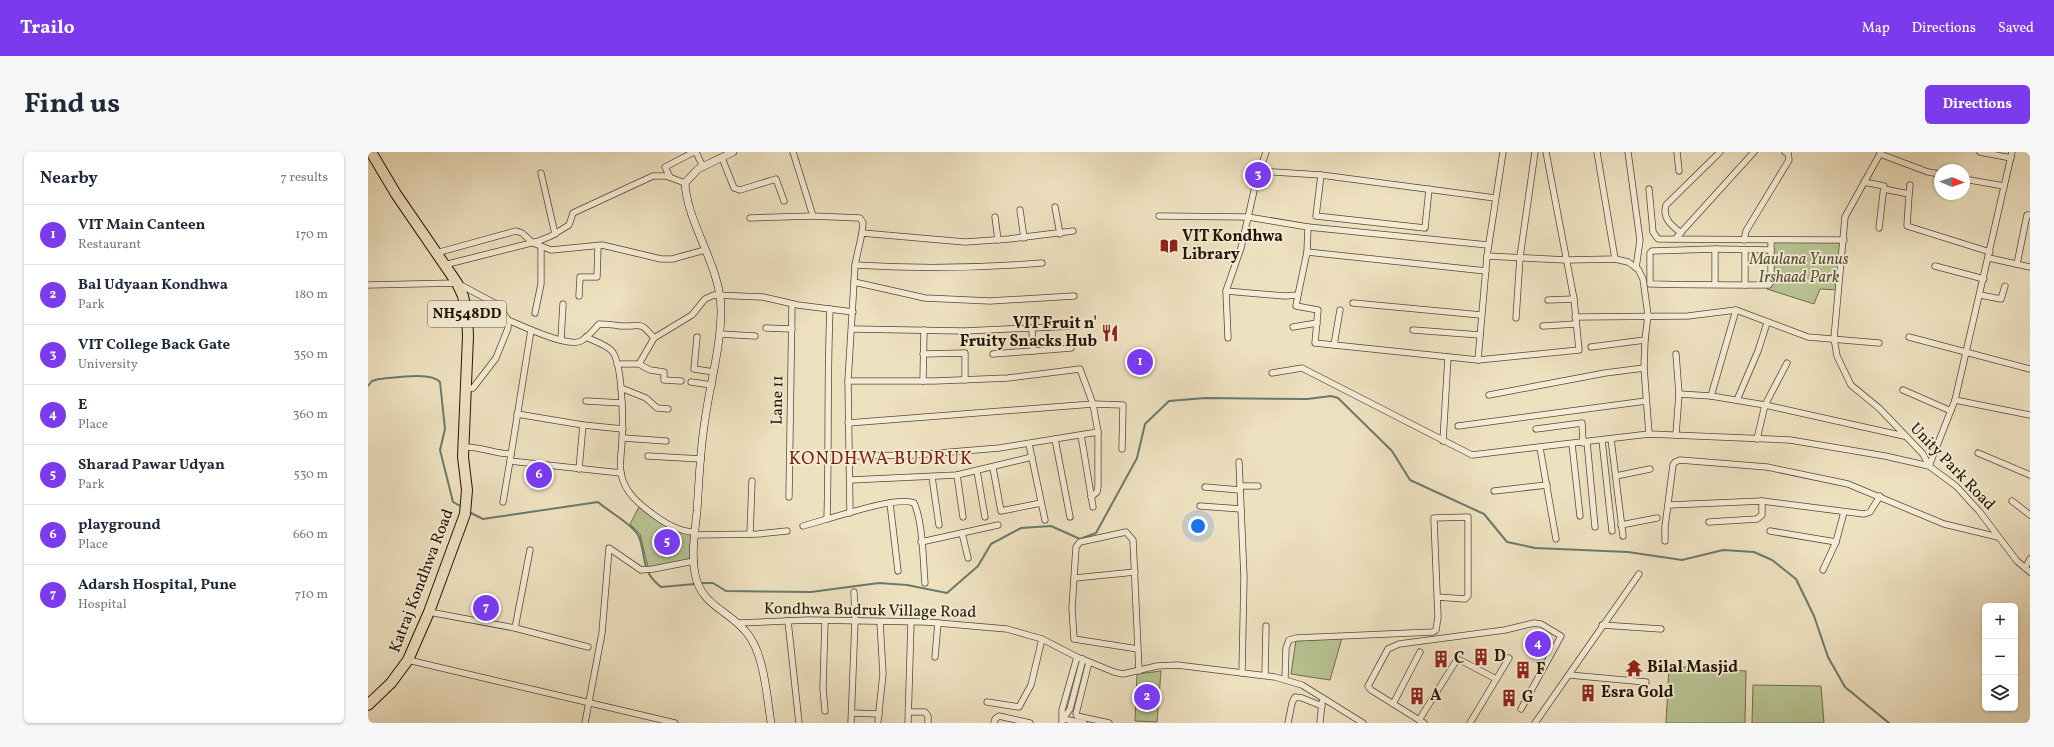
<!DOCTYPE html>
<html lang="en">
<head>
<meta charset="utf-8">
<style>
	:root { --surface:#fff; --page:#f6f6f7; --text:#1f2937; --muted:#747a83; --line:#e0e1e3; --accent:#7c3aed }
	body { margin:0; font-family:Vollkorn,serif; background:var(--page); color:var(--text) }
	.controls { position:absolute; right:12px; bottom:12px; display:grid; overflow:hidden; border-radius:6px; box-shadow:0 1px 3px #0004 }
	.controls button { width:36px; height:36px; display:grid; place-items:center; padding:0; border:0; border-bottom:1px solid var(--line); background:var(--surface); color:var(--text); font:20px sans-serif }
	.compass { position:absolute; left:1566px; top:12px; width:36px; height:36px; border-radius:50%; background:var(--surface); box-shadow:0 1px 3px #0004; rotate:92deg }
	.you { position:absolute; left:830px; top:374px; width:14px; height:14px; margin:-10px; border:3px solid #fff; border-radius:50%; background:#1a73e8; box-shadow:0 0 0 6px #1a73e833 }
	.badge { display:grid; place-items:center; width:26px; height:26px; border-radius:50%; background:var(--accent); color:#fff; font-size:13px; font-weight:700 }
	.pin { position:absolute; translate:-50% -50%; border:2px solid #fff; box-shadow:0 1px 4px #0006 }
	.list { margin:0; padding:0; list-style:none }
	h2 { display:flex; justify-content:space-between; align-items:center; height:52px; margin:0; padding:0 16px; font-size:17px }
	h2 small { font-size:13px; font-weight:400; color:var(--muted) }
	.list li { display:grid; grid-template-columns:26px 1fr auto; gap:12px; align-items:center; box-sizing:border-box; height:60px; padding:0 16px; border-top:1px solid var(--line) }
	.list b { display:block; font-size:15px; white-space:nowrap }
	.list p { margin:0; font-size:13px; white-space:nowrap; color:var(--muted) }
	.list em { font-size:13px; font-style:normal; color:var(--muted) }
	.icon { flex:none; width:22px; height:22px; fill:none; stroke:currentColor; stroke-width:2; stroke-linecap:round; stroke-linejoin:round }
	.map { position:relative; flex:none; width:1662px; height:571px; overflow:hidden; border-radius:6px }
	header { display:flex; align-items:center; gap:24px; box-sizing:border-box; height:56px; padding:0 20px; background:var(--accent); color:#fff }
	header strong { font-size:19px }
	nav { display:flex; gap:22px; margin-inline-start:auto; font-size:14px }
	.intro { display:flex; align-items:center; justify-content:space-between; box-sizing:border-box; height:96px; padding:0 24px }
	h1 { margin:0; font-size:28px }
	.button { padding:10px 18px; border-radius:6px; background:var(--accent); color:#fff; font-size:14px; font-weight:700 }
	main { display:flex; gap:24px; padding:0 24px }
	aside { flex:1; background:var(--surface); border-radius:6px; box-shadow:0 1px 3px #0004 }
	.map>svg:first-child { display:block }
	.green { fill:#b8c393; stroke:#6e6c4c }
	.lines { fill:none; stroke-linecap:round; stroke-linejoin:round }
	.stream { stroke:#6a7a6d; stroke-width:2 }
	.street-casing { stroke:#564834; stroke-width:7 }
	.secondary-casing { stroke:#231506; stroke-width:8 }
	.highway-casing { stroke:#231506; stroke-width:12 }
	.street { stroke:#f4ecd6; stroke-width:5.5 }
	.secondary { stroke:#f4ecd6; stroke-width:7 }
	.highway { stroke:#eee1c0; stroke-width:10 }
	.labels { text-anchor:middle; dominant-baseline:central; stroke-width:3.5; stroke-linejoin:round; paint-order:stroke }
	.shield { fill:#f4ecd6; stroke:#625644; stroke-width:1 }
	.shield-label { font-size:15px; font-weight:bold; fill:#231506 }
	.poi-label { font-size:16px; font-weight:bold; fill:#231506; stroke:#f4ecd6; text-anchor:start }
	.park-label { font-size:16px; font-style:italic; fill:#575237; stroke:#f4ecd6 }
	.street-label { font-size:16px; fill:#231506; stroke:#f4ecd6 }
	.quarter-label { font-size:18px; letter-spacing:1px; fill:#7a1f14; stroke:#f4ecd6 }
</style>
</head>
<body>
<header>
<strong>Trailo</strong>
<nav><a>Map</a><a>Directions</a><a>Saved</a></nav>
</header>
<div class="intro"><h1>Find us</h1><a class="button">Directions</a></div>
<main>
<aside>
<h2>Nearby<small>7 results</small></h2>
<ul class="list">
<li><span class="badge">1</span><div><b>VIT Main Canteen</b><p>Restaurant</p></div><em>170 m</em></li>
<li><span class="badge">2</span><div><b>Bal Udyaan Kondhwa</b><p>Park</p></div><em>180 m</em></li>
<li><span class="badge">3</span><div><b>VIT College Back Gate</b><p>University</p></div><em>350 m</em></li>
<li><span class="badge">4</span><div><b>E</b><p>Place</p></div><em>360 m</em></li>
<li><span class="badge">5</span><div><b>Sharad Pawar Udyan</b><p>Park</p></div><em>530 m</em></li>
<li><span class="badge">6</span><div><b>playground</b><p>Place</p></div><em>660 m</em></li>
<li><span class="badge">7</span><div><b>Adarsh Hospital, Pune</b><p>Hospital</p></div><em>710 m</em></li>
</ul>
</aside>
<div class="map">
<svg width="1662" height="571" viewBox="0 0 1662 571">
	<rect width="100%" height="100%" fill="#eee1c0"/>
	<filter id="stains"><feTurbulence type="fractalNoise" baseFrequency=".005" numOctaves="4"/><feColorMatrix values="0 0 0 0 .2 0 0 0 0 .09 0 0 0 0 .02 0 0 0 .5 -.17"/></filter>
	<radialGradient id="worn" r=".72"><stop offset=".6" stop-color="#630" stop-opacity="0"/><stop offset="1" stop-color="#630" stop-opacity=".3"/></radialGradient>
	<g class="green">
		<path d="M1403 88H1476L1471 138 1452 137 1446 152 1399 137Z"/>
		<path d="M271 355C286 367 305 382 325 381L322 397 324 412 287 417 280 415 272 382 262 372Z"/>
		<path d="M974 486 962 528 923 522 928 488Z"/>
		<path d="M1301 514 1378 519 1377 571H1298Z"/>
		<path d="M793 519 789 570 767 569 769 522Z"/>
		<path d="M1385 533 1453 534 1456 571H1384Z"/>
	</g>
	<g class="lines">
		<g class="stream">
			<path d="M0 234 4 229 11 227C25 226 63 219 72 230L77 277 72 298 85 350 94 355"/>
			<path d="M101 360 115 367 230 350C240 359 267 374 271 385 279 407 272 418 293 435L327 432"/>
			<path d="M332 431H345L358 439 443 440 511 431 539 433 579 441 610 414 623 392 653 376 683 374 712 387 728 381 769 306 777 272 801 249 837 246 939 247 963 244 970 246 1024 299 1042 328 1116 362 1139 390 1167 396 1260 400 1314 408 1355 398 1386 400 1404 408 1428 427 1446 464 1460 505 1477 535 1521 571"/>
			<rect x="777" y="542" width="3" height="7"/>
		</g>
		<g class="street-casing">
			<g id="street">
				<path d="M328 0 335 15"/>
				<path d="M425 0 445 64 492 66 495 71 494 81"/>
				<path d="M1229 0 1247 107"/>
				<path d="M1260 0 1272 88 1268 116"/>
				<path d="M1309 0 1311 19"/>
				<path d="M1513 0 1477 65 1466 186 1469 204 1483 233 1511 256 1555 302 1561 314 1588 334 1611 359 1649 409 1662 420"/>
				<path d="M1612 0 1643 6"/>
				<path d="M1512 2 1560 20 1572 22"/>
				<path d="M354 6 366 36 372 38 408 27 416 49"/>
				<path d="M892 19 953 23 1127 46"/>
				<path d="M173 21 187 82"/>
				<path d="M953 23 948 64 1057 76 1061 37"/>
				<path d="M302 25 297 15 326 0"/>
				<path d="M1596 27 1636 34"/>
				<path d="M1496 30 1516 34 1511 76"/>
				<path d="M1281 37 1285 80 1290 87 1476 88"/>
				<path d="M1516 37 1541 42 1539 74 1622 100"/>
				<path d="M1541 42 1542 33"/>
				<path d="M687 55 692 82"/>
				<path d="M652 58 656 86"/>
				<path d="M791 64 880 65 940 75 1120 93"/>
				<path d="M627 65 630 88"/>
				<path d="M382 66 445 64"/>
				<path d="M705 79 641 87 597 90 494 81 487 113 486 130 557 146 622 149 706 144"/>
				<path d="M1313 81C1303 73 1294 66 1298 53L1352 0"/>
				<path d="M1307 87 1386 0"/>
				<path d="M1376 88 1378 79 1421 8 1420 1 1417 0"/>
				<path d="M1347 97 1403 98"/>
				<path d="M939 100 940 75"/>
				<path d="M68 101 148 79 154 81 165 91 183 98 234 93 293 107H304L337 98"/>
				<path d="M1119 104 1135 0"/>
				<path d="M1621 106 1662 115"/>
				<path d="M1649 112 1659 63H1662"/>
				<path d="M76 113 171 89 183 84 201 73 205 61 285 24H298L317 31"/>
				<path d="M487 113C549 117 611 116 674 111"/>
				<path d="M1567 114 1616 127"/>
				<path d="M0 133 89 131 130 153 140 168V176L128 206 105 236 97 237"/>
				<path d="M1347 133V97L1284 99 1282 101V132H1285C1324 133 1362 133 1401 133L1403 130V88"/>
				<path d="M1377 133V98"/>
				<path d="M858 139 917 144 930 143 939 100 1118 119"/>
				<path d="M930 143 928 154 950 158 947 191 1110 208 1211 198 1206 147 1178 0"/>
				<path d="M1612 143 1633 147 1637 134"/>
				<path d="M211 144 212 125H229L230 94"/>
				<path d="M1180 148 1206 147"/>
				<path d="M985 151 1113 163"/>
				<path d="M462 157C459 227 461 297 459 367 478 362 530 344 546 351 555 370 555 409 557 431"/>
				<path d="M1368 158 1343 244 1397 253 1536 284"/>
				<path d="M167 161 173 132V95"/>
				<path d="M1207 165 1320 164 1368 158 1440 185 1511 191"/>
				<path d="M1148 166 1152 105 1167 0"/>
				<path d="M140 168C154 174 200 196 213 189 220 185 226 178 231 172 239 172 246 173 253 174 274 175 271 168 286 186L324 163 337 147 346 143 395 145 430 153 485 160"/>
				<path d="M1175 174 1208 172"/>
				<path d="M925 175 949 171"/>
				<path d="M398 176 424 177"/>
				<path d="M484 177 596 179 706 174"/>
				<path d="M163 178 142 309 253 321"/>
				<path d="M1045 178 1112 183"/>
				<path d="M352 182 387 184"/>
				<path d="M218 185C226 189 236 192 243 198 255 209 255 270 254 287 254 298 251 311 253 321 256 340 271 352 286 363 298 372 312 380 327 380"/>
				<path d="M329 185 326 217 346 220"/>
				<path d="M1541 185 1662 217"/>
				<path d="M860 186 858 139 873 96 888 30 898 0"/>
				<path d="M193 188 195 152"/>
				<path d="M1277 188 1276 216 1281 282"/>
				<path d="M966 193 972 158"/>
				<path d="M665 199 703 196"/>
				<path d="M555 202 597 201V228"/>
				<path d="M625 202 665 199 664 177"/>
				<path d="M1308 202 1311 242"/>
				<path d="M1110 208 1119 104 1198 108 1247 107 1260 110 1270 117 1275 127 1280 163 1277 188 1223 195"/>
				<path d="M249 212H271L286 186"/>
				<path d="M271 212 282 218 296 220V228L313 229"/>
				<path d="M904 221 934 216 1104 303 1281 282 1422 288 1517 304 1561 314 1587 248 1644 0"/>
				<path d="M480 229H567L640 226 712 217 725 252 480 271"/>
				<path d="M555 229 556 178"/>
				<path d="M323 230 344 233"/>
				<path d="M253 236 278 246 289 256 300 257"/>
				<path d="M1535 238 1583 259"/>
				<path d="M1121 243 1237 221 1276 216"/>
				<path d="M1369 248 1390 199 1399 171"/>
				<path d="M1587 248 1662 263"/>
				<path d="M218 249 254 251"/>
				<path d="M149 262 215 273 255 277"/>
				<path d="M1090 274 1278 249"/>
				<path d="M1168 277 1214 271 1215 291"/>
				<path d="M1308 282 1311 242 1343 244"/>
				<path d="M713 283 725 355"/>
				<path d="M255 286 298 289"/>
				<path d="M687 287 702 365"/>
				<path d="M1243 287 1255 384"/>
				<path d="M1389 287 1397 253 1419 211"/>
				<path d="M1234 288 1244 379"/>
				<path d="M1075 289 1080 205"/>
				<path d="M1219 290 1227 375"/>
				<path d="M661 292 677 368"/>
				<path d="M1204 292 1212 364"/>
				<path d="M95 295C112 294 126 302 143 302"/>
				<path d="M1172 296 1188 387"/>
				<path d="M1610 301 1662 323"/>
				<path d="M280 304 333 307"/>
				<path d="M481 304 547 303 631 296 730 280 725 252 755 253 754 297"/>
				<path d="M871 310 876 425 874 521"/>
				<path d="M625 316 633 359 673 351"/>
				<path d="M211 317 215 273"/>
				<path d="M609 319 617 365"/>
				<path d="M589 323 595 365"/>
				<path d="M1248 324 1282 317"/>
				<path d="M564 325 571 373"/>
				<path d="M482 328 589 323 664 305"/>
				<path d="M872 334H890"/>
				<path d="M837 335 872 338"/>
				<path d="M1126 339 1179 333"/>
				<path d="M421 345 424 152"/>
				<path d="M723 345 729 340 730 334V280"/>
				<path d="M1644 349 1662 363"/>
				<path d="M135 350 142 309"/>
				<path d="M522 351 530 419"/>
				<path d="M1301 353 1394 349 1496 362 1502 360 1512 344"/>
				<path d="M832 354 873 357"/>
				<path d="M482 361 480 229 486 130"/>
				<path d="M1341 370 1389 367 1394 363V349"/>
				<path d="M1253 373 1289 366"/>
				<path d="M435 374 459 367"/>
				<path d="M1402 379 1468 390"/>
				<path d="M594 381 600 406"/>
				<path d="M382 382 384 329"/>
				<path d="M327 383 390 382 419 379"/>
				<path d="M1297 389V375L1305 313 1307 310 1312 308 1399 315 1480 332 1576 372 1630 385"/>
				<path d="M553 390 630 373"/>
				<path d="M1657 416 1662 407"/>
				<path d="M1455 418 1468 390 1476 360"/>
				<path d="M707 426 767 420"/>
				<path d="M61 460 147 476 220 495"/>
				<path d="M420 469 431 571"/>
				<path d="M457 469 455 536 457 559"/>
				<path d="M370 471 441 468 558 470 639 477 674 487 709 505 746 520 755 522 789 514 809 513 907 525 934 533 995 571"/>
				<path d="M1234 473 1293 477"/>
				<path d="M147 476 162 398"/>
				<path d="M770 497 706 487 704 456 708 395 712 390 758 380 765 388 771 519"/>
				<path d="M567 505 570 471"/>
				<path d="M40 508 307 571"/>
				<path d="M721 510 708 562 709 564 741 571"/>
				<path d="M897 523 898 474"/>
				<path d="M1201 523 1278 530"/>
				<path d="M917 527 918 496 921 488 928 486 1065 480 1068 478 1070 465 1066 368V366L1100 365V444L1097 447 1069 445"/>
				<path d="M619 550 651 555 663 533 674 487"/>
				<path d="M1025 552 1052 500"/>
				<path d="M541 560H557L560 564V571"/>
				<path d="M484 561 511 562"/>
				<path d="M695 567 702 557 715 507"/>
				<path d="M695 567 716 571"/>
				<path d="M1051 568 1088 509 1092 508 1128 527"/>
				<path d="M510 569 515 522 512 470"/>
				<path d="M217 571 234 481 241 396 273 418 285 417 326 409"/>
				<path d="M483 571 487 469 486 440"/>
				<path d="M540 571 543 470"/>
				<path d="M626 571 627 567 631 564 662 571"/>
				<path d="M694 571V558L709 505"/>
				<path d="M920 571 924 551 927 545 934 546 954 554"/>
				<path d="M952 571 954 550"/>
				<path d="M1056 571 1003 538 1000 534 1020 497 1031 492 1137 478 1166 471 1173 472 1193 484 1153 557"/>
				<path d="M1102 571 1141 506"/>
				<path d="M1167 571 1271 422"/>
			</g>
		</g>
		<g class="secondary-casing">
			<path id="secondary" d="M365 0 330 17 317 31C319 72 353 114 353 158 353 195 342 231 337 268 332 298 331 329 329 359 327 380 323 401 327 422 333 454 361 458 379 481 396 501 399 545 403 571"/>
		</g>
		<g class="highway-casing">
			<path id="highway" d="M0 553 23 531 40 508 61 460 97 362 99 338 95 305 100 184 99 162 95 144 89 131 28 42 3 0"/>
		</g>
		<use href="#street" class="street"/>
		<use href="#secondary" class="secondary"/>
		<use href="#highway" class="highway"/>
	</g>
	<defs>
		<g id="library-bare" transform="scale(1.38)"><path d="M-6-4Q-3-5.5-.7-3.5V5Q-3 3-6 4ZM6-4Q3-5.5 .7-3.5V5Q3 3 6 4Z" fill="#8f2418" stroke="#f4ecd6" stroke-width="2.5" paint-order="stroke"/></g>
		<g id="restaurant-bare" transform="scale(1.38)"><path d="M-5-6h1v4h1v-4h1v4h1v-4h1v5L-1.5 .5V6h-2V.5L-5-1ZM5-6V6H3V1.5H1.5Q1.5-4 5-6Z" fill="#8f2418" stroke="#f4ecd6" stroke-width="2.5" paint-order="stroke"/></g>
		<g id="building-bare" transform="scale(1.38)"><path d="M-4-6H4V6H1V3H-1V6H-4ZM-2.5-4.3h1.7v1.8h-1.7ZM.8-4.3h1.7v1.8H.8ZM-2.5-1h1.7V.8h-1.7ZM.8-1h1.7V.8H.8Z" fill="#8f2418" stroke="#f4ecd6" stroke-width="2.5" paint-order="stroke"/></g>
		<g id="temple-bare" transform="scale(1.38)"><path d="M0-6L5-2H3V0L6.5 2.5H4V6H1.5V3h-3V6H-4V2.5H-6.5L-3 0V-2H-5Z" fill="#8f2418" stroke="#f4ecd6" stroke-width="2.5" paint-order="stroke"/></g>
	</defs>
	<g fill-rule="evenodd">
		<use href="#library-bare" x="801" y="94"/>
		<use href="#restaurant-bare" x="742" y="181"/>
		<use href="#building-bare" x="1113" y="505"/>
		<use href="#building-bare" x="1073" y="507"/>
		<use href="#temple-bare" x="1266" y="516"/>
		<use href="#building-bare" x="1155" y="518"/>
		<use href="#building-bare" x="1220" y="541"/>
		<use href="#building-bare" x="1049" y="544"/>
		<use href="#building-bare" x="1141" y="546"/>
	</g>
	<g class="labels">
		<rect class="shield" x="60" y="149" width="78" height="26" rx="3"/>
		<g class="shield-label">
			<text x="99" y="162">NH548DD</text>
		</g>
		<g class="poi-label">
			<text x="814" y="85">VIT Kondhwa<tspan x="814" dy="18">Library</tspan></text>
			<text x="729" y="172" text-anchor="end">VIT Fruit n'<tspan x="729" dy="18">Fruity Snacks Hub</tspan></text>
			<text x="1126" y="505">D</text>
			<text x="1086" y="507">C</text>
			<text x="1279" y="516">Bilal Masjid</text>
			<text x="1168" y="518">F</text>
			<text x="1233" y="541">Esra Gold</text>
			<text x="1062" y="544">A</text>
			<text x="1154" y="546">G</text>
		</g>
		<g class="park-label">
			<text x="1431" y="108">Maulana Yunus<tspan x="1431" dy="18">Irshaad Park</tspan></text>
		</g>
		<g class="street-label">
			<text transform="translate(410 248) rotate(-89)">Lane 11</text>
			<text transform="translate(1584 315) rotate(46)">Unity Park Road</text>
			<text transform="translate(54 429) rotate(-69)">Katraj Kondhwa Road</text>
			<text transform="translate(502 459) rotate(1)">Kondhwa Budruk Village Road</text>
		</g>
		<g class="quarter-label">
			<text x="513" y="307">KONDHWA BUDRUK</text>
		</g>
	</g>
	<rect width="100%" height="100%" filter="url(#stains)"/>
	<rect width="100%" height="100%" fill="url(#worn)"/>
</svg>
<div class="controls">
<button>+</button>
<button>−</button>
<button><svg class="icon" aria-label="layers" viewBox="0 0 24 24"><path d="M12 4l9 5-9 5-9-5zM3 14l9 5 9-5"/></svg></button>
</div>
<svg class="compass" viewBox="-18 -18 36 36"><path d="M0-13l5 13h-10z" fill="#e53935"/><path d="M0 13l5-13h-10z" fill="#747a83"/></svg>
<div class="you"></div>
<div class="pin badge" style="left:772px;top:210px">1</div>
<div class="pin badge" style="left:779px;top:545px">2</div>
<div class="pin badge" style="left:890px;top:23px">3</div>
<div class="pin badge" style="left:1170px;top:492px">4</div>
<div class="pin badge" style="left:299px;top:390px">5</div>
<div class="pin badge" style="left:171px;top:323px">6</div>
<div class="pin badge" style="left:118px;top:456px">7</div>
</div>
</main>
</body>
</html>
